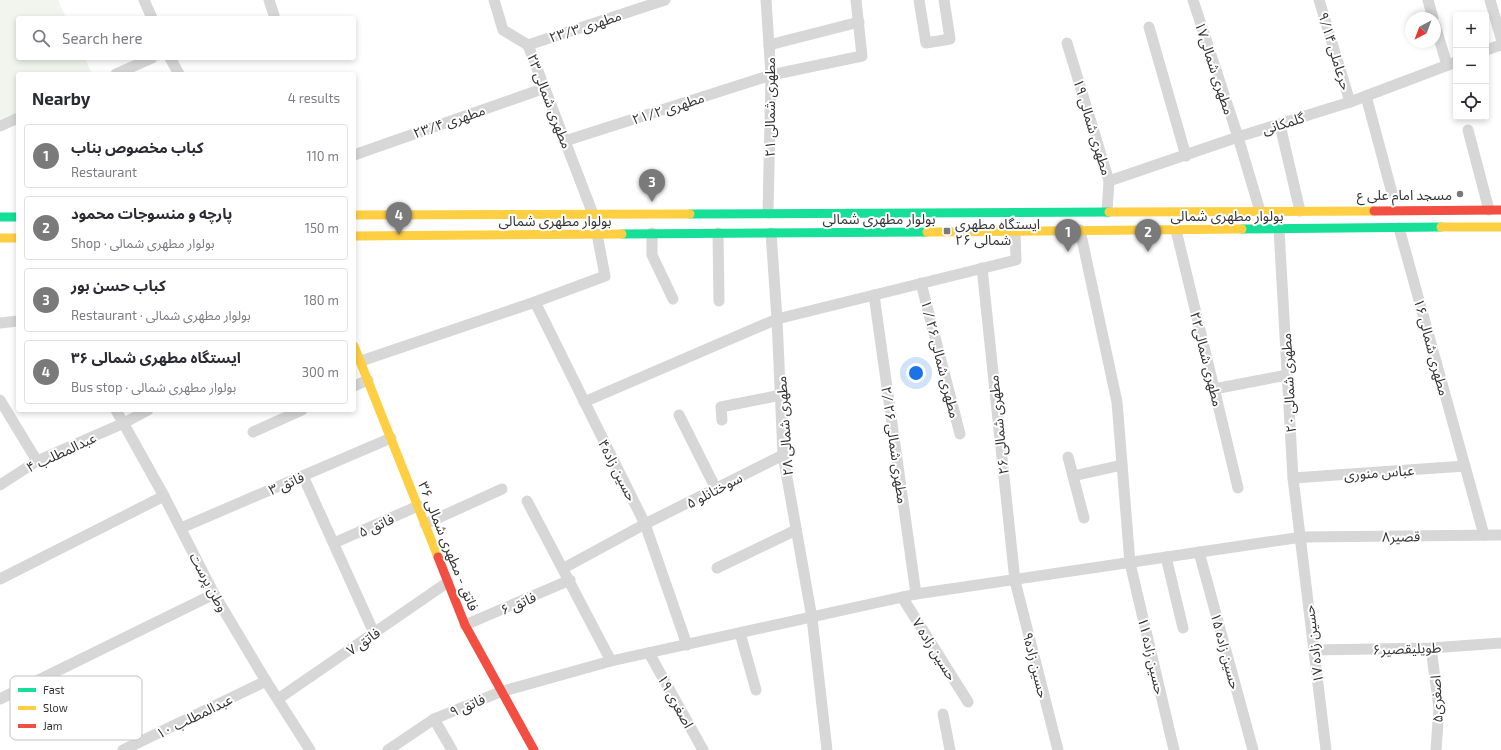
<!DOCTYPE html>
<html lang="en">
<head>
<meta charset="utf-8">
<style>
	:root { --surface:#fff; --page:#f2f2f3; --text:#2b2b33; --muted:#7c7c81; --line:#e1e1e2; --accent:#7a7a7a }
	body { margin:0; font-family:"Exo 2","Noto Sans Arabic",sans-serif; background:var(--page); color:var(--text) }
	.controls { position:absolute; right:12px; top:12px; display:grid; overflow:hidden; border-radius:4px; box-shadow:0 2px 6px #0003 }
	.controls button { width:36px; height:36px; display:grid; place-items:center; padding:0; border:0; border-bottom:1px solid var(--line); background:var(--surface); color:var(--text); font:20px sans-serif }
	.compass { position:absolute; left:1405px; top:12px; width:36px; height:36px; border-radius:50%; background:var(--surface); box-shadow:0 2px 6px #0003; rotate:221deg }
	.you { position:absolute; left:916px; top:373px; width:14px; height:14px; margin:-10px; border:3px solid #fff; border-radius:50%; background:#1a73e8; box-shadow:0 0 0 6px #1a73e833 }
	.badge { display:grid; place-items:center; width:26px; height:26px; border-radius:50%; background:var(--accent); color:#fff; font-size:13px; font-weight:700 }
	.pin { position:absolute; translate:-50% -33px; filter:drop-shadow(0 1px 2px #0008) }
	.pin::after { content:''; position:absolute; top:21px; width:14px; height:12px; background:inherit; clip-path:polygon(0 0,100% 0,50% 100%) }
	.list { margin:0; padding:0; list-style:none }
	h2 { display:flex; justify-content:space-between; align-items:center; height:52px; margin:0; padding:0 16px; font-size:17px }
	h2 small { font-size:13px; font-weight:400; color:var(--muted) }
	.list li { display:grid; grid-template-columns:26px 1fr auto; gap:12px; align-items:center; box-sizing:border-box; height:64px; margin:0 8px 8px; padding:0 8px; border:1px solid var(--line); border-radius:4px }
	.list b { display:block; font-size:15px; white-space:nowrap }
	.list p { margin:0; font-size:13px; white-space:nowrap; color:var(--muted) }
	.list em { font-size:13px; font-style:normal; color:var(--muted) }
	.icon { flex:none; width:22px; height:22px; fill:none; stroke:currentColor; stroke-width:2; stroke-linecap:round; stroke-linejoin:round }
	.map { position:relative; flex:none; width:1501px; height:750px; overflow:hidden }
	.search { position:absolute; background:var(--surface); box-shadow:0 2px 6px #0003; left:16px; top:16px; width:340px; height:44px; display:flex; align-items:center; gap:10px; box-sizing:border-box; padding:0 14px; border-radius:4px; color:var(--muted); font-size:15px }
	.panel { position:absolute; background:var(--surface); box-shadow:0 2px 6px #0003; left:16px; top:72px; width:340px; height:340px; border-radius:4px }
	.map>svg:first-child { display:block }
	.green { fill:#f1f5ed }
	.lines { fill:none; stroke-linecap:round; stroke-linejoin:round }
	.street { stroke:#d7d7d7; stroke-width:11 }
	.fast { stroke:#16e098; stroke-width:9 }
	.slow { stroke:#ffcf43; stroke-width:9 }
	.jam { stroke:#f24e42; stroke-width:9 }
	.poi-dot { fill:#7a7a7a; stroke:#fff; stroke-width:1.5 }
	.labels { text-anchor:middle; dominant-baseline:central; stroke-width:4; stroke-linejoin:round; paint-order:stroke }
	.street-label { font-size:14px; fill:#333; stroke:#fff }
	.poi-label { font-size:14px; fill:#333; stroke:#fff; text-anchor:end }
	.key { fill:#fff; stroke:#c2c2c2; stroke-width:1 }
	.key-label { font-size:11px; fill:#333 }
</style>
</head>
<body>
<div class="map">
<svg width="1501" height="750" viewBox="0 0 1501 750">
	<rect width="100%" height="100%" fill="#fff"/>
	<path class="green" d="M0 0H58L66 18H18V58H85L92 74H18V112L0 119Z"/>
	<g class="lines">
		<g class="street">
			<path d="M144 0 152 18"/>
			<path d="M269 0 274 15"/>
			<path d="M494 0 503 30 528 45 593 214"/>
			<path d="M766 0 771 75 768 213"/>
			<path d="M919 0 926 43 950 39 944 0"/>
			<path d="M1193 0 1238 137 1260 211"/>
			<path d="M1319 0 1350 102"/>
			<path d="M1428 0 1433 18"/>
			<path d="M1490 0 1501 38"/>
			<path d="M1435 25 1447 65"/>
			<path d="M1149 27 1186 156"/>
			<path d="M1067 43 1109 181 1107 212"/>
			<path d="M528 45 665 0"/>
			<path d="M769 45 859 22"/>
			<path d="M1486 50 1501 45"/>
			<path d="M170 58 179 74"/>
			<path d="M116 74 152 58"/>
			<path d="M1366 96 1392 193"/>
			<path d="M1280 125 1300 211"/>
			<path d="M0 126 18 118"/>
			<path d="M1468 130 1489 210"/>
			<path d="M565 141 771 75 862 56 856 0"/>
			<path d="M354 155 545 88"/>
			<path d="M1109 181 1238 137 1350 102 1456 62"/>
			<path d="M1399 228 1484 535"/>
			<path d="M1279 229 1293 478 1326 750"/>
			<path d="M1080 230 1117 402 1130 563 1174 750"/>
			<path d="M1176 230 1238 488"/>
			<path d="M652 233V255L673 299"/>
			<path d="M718 233 719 301"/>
			<path d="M771 233 777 319 783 455 812 618 827 750"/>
			<path d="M982 268 1015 581 1058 750"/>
			<path d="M921 283 960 434"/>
			<path d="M874 295 916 594"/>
			<path d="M535 302 645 524 687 645"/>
			<path d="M0 323 18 321"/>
			<path d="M361 361 535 302 605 276 597 234"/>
			<path d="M354 386 368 380"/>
			<path d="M1214 389 1287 375"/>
			<path d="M0 400 37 461"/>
			<path d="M584 402 777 319 1016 260 1015 231"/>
			<path d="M116 410 164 496 214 594 266 681 310 750"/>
			<path d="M679 415 716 489"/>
			<path d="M722 420 721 407 781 395"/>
			<path d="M253 432 302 410"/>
			<path d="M1068 457 1084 518"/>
			<path d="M303 476 374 633"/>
			<path d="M1073 476 1122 465"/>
			<path d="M1293 478 1465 466"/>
			<path d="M0 485 37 461 124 423 148 410"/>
			<path d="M527 501 611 661"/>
			<path d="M425 524 502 489"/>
			<path d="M181 528 391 438"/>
			<path d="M334 543 418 506"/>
			<path d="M1199 552 1253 750"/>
			<path d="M1166 557 1183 628"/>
			<path d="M564 568 645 524 783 455"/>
			<path d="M717 568 796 530"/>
			<path d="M0 579 164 496"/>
			<path d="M902 597 968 702"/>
			<path d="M465 625 570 580"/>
			<path d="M740 633 756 690"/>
			<path d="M1431 648 1439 708 1436 750"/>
			<path d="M1313 650 1431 648 1501 643"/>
			<path d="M649 653 703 750"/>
			<path d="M0 699 214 594"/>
			<path d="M278 699 448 582"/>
			<path d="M943 714 950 750"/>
			<path d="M434 719 452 750"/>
			<path d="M123 750 266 681"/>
			<path d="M388 750 434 719 500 692 611 661 916 594 1302 537 1501 535"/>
		</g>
		<g class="fast">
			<path d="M690 214 1109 212"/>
			<path d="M0 217H18"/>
			<path d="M1242 229 1441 227"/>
			<path d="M622 234 927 232"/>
		</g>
		<g class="slow">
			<path d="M1109 212 1374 211"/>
			<path d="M354 215 690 214"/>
			<path d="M1441 227H1501"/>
			<path d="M927 232 1242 229"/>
			<path d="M354 236 622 234"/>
			<path d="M0 238H18"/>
			<path d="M354 346 438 557"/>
		</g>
		<g class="jam">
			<path d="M1374 211 1501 210"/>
			<path d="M438 557 465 625 534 750"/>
		</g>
	</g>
	<g class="poi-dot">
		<circle cx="1460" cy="194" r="4"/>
		<rect x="943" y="227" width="8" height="8" rx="2"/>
	</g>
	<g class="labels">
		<g class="street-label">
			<text transform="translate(585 26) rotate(-18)">مطهری ۲۳/۳</text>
			<text transform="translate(1335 51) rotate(73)">حرعاملی ۹/۱۴</text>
			<text transform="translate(1215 68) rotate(72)">مطهری شمالی۱۷</text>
			<text transform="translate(550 101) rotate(69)">مطهری شمالی ۲۳</text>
			<text transform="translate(769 107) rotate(-90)">مطهری شمالی ۲۱</text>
			<text transform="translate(668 108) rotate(-18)">مطهری ۲۱/۲</text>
			<text transform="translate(449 121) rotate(-19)">مطهری ۲۳/۴</text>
			<text transform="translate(1283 123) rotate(-17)">گلمکانی</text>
			<text transform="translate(1093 127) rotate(73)">مطهری شمالی ۱۹</text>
			<text x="1227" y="215">بولوار مطهری شمالی</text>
			<text x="879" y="218">بولوار مطهری شمالی</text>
			<text x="555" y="220">بولوار مطهری شمالی</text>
			<text transform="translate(1432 347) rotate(75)">مطهری شمالی ۱۶</text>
			<text transform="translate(941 359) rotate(76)">مطهری شمالی ۲۶ / ۱</text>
			<text transform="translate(1207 359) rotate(76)">مطهری شمالی۲۲</text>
			<text transform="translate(1288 383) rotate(-93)">مطهری شمالی ۲۰</text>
			<text transform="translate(998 425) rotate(-96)">مطهری شمالی ۲۶</text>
			<text transform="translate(784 426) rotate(-94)">مطهری شمالی ۲۸</text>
			<text transform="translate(895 445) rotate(82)">مطهری شمالی ۲۶ /۲</text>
			<text transform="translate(61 452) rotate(-25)">عبدالمطلب ۴</text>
			<text transform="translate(618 470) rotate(63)">حسین زاده۴</text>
			<text transform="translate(1379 472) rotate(-4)">عباس منوری</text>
			<text transform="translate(286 483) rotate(-23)">فاتق ۳</text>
			<text transform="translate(714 490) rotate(-27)">سوختانلو ۵</text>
			<text transform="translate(376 525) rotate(-24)">فاتق ۵</text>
			<text transform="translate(1401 536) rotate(-1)">قصیر۸</text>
			<text transform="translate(449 546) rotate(68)">فاتق - مطهری شمالی ۳۶</text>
			<text transform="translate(209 582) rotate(62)">وطن پرست</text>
			<text transform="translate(518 603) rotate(-23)">فاتق ۶</text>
			<text transform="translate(363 641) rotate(-34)">فاتق ۷</text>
			<text transform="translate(1313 644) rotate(-97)">حسین زاده ۱۷</text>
			<text transform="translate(1407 648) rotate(-2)">طویلیقصیر۶</text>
			<text transform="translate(935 649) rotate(58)">حسین زاده ۷</text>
			<text transform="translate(1226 651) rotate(75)">حسین زاده ۱۵</text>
			<text transform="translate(1152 656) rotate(77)">حسین زاده ۱۱</text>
			<text transform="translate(1036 665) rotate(76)">حسین زاده۹</text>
			<text transform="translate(1436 699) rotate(-93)">اصغری۵</text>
			<text transform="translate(676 701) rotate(61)">اصغری ۱۹</text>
			<text transform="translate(467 705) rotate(-23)">فاتق ۹</text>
			<text transform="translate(194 716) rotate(-26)">عبدالمطلب ۱۰</text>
		</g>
		<g class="poi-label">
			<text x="1452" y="194">مسجد امام علی ع</text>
			<text x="955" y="223" text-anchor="start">ایستگاه مطهری<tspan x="955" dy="16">شمالی ۲۶</tspan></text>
		</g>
	</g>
	<rect x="10" y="676" width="132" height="64" rx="6" class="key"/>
	<rect x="18" y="688" width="18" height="4" fill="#16e098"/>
	<rect x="18" y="706" width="18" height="4" fill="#ffcf43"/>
	<rect x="18" y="724" width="18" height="4" fill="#f24e42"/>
	<g class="key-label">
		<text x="43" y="694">Fast</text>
		<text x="43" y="712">Slow</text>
		<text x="43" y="730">Jam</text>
	</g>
</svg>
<div class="controls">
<button>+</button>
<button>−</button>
<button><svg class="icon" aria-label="locate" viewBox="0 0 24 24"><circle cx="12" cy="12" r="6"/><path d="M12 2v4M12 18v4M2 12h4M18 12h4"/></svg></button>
</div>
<svg class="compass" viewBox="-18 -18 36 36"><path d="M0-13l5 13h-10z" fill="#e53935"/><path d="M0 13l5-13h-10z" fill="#7c7c81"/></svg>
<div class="you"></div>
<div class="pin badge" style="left:1068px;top:252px">1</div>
<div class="pin badge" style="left:1148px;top:252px">2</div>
<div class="pin badge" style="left:652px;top:202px">3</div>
<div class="pin badge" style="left:399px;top:235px">4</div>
<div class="search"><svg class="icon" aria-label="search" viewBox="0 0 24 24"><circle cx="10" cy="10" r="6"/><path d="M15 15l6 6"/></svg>Search here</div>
<section class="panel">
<h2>Nearby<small>4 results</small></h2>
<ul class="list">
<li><span class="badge">1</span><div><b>كباب مخصوص بناب</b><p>Restaurant</p></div><em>110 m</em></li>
<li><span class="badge">2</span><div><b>پارچه و منسوجات محمود</b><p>Shop · بولوار مطهری شمالی</p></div><em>150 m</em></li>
<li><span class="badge">3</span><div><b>كباب حسن بور</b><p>Restaurant · بولوار مطهری شمالی</p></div><em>180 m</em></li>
<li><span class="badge">4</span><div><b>ایستگاه مطهری شمالی ۳۶</b><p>Bus stop · بولوار مطهری شمالی</p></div><em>300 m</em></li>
</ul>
</section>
</div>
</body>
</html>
